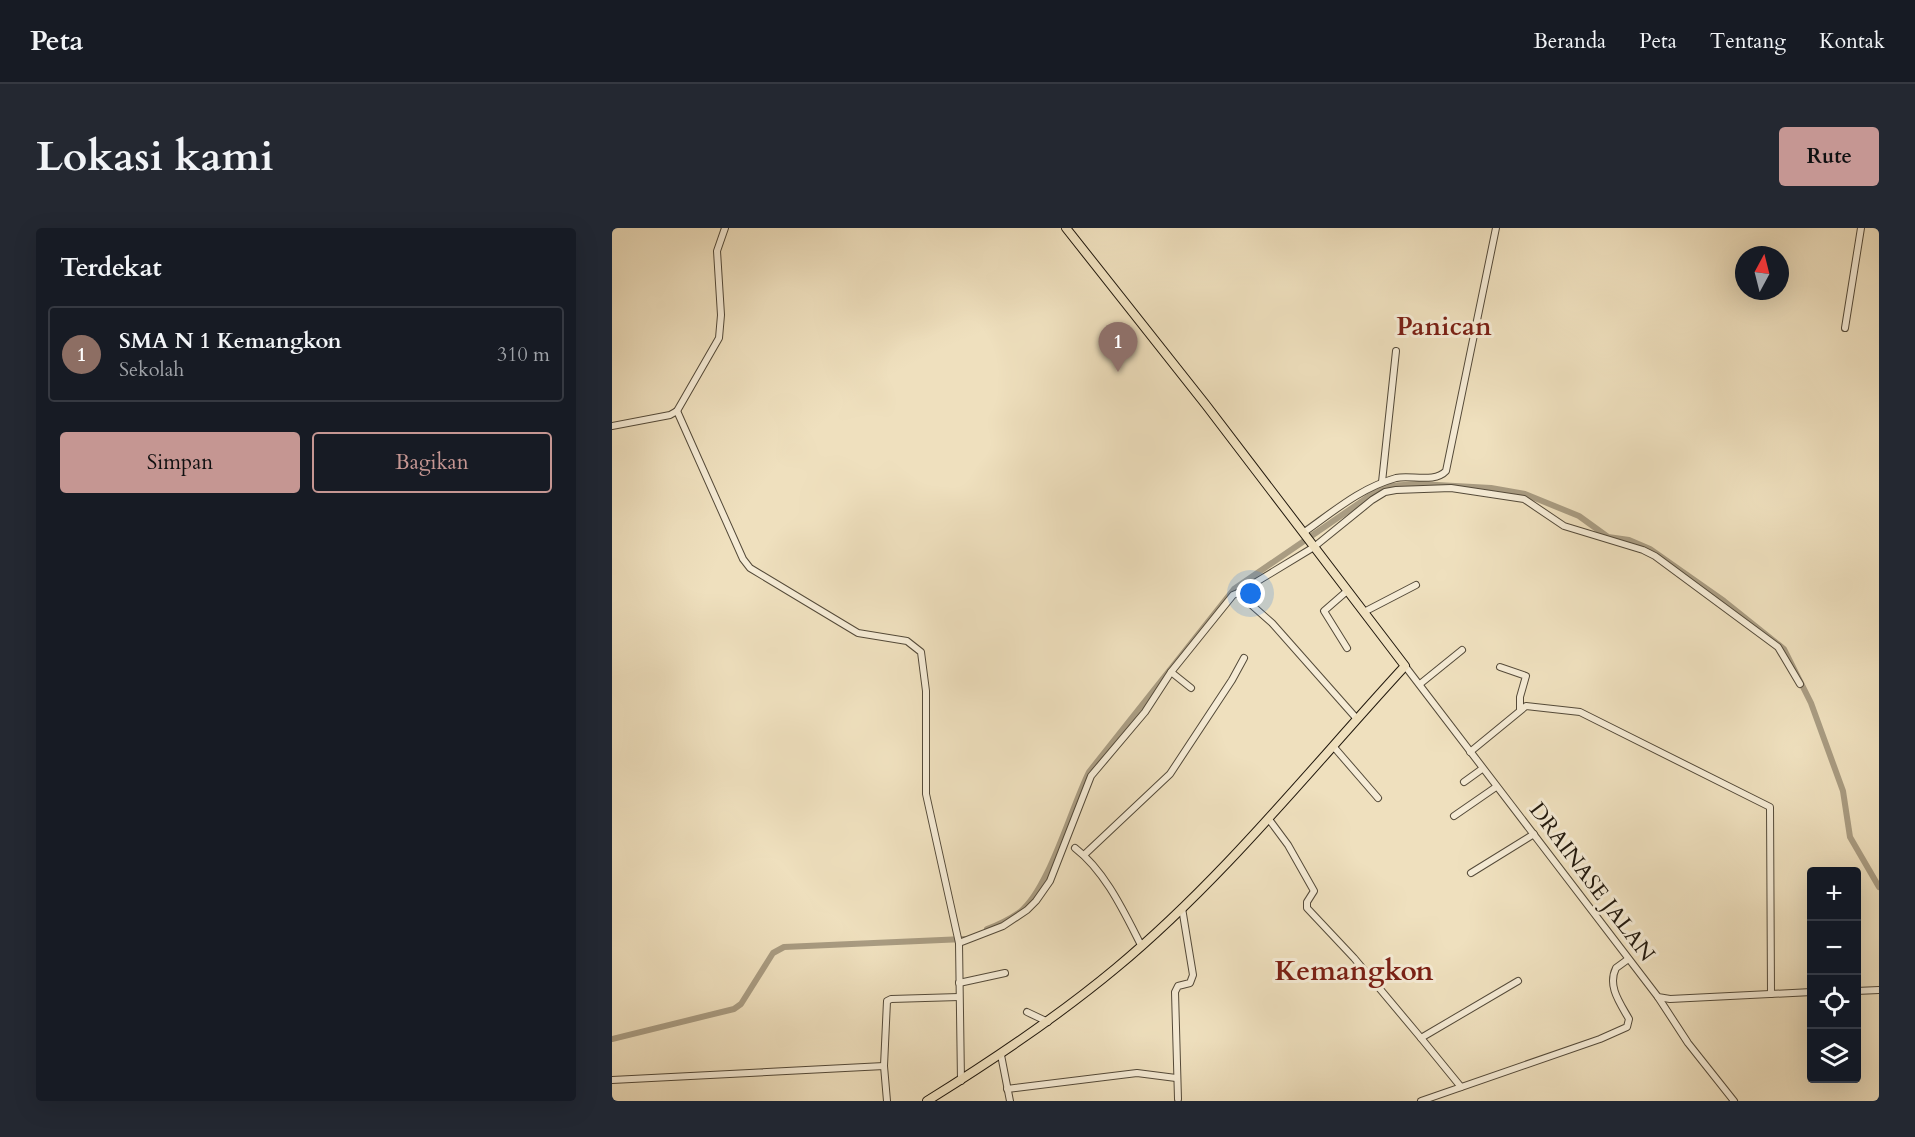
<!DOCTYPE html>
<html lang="id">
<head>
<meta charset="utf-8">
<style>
	:root { --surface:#171b24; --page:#242831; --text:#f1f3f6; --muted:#9ea1a6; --line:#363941; --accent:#c59692 }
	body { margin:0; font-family:Cardo,serif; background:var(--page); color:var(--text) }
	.controls { position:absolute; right:18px; bottom:18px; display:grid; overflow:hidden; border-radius:6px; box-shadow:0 6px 24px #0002 }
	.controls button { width:54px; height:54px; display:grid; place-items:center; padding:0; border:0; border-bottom:2px solid var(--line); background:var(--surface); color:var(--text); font:30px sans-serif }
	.compass { position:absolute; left:1123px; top:18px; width:54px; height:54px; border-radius:50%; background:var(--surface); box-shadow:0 6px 24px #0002; rotate:7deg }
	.you { position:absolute; left:639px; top:366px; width:21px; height:21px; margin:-15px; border:4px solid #fff; border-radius:50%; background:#1a73e8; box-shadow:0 0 0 9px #1a73e833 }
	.badge { display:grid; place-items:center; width:39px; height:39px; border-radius:50%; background:var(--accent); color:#fff; font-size:20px; font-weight:700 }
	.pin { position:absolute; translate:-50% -50px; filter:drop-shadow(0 2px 3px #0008) }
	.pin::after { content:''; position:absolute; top:32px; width:21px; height:18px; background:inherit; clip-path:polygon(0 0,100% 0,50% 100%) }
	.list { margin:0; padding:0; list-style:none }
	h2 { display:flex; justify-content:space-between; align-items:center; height:78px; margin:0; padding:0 24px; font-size:26px }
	h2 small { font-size:20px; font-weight:400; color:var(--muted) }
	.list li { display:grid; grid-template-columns:39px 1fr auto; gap:18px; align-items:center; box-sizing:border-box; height:96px; margin:0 12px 12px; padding:0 12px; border:2px solid var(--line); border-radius:6px }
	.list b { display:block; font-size:22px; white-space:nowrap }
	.list p { margin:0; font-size:20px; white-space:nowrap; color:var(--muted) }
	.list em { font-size:20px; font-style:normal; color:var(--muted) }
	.actions { display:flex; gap:12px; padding:18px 24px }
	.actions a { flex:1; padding:14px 0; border:2px solid var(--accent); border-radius:6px; text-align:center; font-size:21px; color:var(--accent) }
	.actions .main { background:var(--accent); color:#111 }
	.icon { flex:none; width:33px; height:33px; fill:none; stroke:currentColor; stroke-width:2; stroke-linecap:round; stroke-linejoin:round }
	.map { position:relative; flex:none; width:1267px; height:873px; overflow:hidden; border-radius:6px }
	header { display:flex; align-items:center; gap:36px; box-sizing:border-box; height:84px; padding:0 30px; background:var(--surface); border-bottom:2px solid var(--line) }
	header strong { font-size:28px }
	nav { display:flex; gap:33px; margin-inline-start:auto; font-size:21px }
	.intro { display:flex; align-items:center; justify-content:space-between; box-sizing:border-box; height:144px; padding:0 36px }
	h1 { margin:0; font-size:42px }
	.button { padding:15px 27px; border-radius:6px; background:var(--accent); color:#111; font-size:21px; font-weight:700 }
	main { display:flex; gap:36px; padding:0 36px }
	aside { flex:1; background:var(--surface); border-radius:6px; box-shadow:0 6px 24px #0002 }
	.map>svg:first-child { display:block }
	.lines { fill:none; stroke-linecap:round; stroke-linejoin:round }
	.canal { stroke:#a99c82; stroke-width:6 }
	.minor-casing { stroke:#544a39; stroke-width:8 }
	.major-casing { stroke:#21180d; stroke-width:10 }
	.minor { stroke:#f5ebd5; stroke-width:6 }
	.major { stroke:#efe0be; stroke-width:8 }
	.labels { text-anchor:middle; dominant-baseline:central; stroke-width:6; stroke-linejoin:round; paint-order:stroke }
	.street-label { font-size:22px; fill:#21180d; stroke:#f5ebd5 }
	.quarter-label { font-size:26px; font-weight:bold; fill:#7a1f14; stroke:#f5ebd5 }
	.district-label { font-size:28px; font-weight:bold; fill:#7a1f14; stroke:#f5ebd5 }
</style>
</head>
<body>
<header>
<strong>Peta</strong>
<nav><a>Beranda</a><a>Peta</a><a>Tentang</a><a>Kontak</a></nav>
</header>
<div class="intro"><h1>Lokasi kami</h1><a class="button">Rute</a></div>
<main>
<aside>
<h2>Terdekat<small></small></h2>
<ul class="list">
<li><span class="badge" style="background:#8d6e63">1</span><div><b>SMA N 1 Kemangkon</b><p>Sekolah</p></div><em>310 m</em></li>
</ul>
<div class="actions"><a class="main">Simpan</a><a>Bagikan</a></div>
</aside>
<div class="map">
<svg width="1267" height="873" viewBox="0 0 1267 873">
	<rect width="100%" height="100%" fill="#efe0be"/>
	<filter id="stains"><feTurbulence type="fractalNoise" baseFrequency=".00333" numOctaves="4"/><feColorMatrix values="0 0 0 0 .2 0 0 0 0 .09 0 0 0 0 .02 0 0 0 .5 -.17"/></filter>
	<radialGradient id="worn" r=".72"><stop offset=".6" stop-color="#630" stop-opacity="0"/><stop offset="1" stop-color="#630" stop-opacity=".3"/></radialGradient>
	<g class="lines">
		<g class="canal">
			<path d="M375 701C386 697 398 691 408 684 437 661 459 580 477 544L622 361 762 265 777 258 807 256 879 260 913 266 967 288 996 309 1017 312 1038 321 1112 373 1172 421 1199 475 1231 563 1238 609 1267 659"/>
			<path d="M0 811 122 781 129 776 161 725 172 719 352 711"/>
		</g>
		<g class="minor-casing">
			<g id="minor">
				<path d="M1233 100 1249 0"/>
				<path d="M65 183 131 331 138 340 246 405 295 413 309 424 314 463V566L347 715 349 853"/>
				<path d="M0 198 58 187 65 183 107 110 109 87 105 23 113 0"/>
				<path d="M770 254 784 123"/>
				<path d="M691 305C721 284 748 260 784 250 799 247 823 255 834 243L884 0"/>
				<path d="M752 384 804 357"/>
				<path d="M735 420 712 383 735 363"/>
				<path d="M793 438 1046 769 1058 771 1200 764"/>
				<path d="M888 439 914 448 908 469V481"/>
				<path d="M559 444 579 460"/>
				<path d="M808 456 850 422"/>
				<path d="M745 491 660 395 626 365 702 319 760 272 773 264 784 262 839 260 912 271 952 298 1031 322 1043 328 1166 419 1188 456"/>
				<path d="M721 518 766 570"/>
				<path d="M858 524 914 478 968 484 1158 579 1159 766"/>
				<path d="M852 554 870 541"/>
				<path d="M842 588 884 559"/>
				<path d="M656 590 676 617 702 663 695 674V680L742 730 809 810"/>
				<path d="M463 620C493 643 512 684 529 717"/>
				<path d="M472 627 558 546 620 452 632 430"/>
				<path d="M859 645 922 606"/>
				<path d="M347 715 391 698 415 682 424 673 438 653 479 548 533 484 559 444 621 367 626 365"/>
				<path d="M347 755 393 745"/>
				<path d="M1244 763 1267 762"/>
				<path d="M1046 769 1076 815 1122 873"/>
				<path d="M415 784 436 794"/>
				<path d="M389 827 398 873"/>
				<path d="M272 838 275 773 279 771 347 769"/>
				<path d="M0 852 272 838 275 873"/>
				<path d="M849 859 809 810 906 753"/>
				<path d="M395 861 525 845 564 850"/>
				<path d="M566 871 563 764 566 758 578 755 581 747 570 680"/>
				<path d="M809 873 988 811 1015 799 1017 791C1008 775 995 758 1004 740L1015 732"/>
			</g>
		</g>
		<g class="major-casing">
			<path id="major" d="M315 873C381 832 444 790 504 740 611 651 699 540 793 438L594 177 454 0"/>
		</g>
		<use href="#minor" class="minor"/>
		<use href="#major" class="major"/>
	</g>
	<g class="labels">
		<g class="street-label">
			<text transform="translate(980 654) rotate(53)">DRAINASE JALAN</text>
		</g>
		<g class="quarter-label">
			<text x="832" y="98">Panican</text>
		</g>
		<g class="district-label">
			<text x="742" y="743">Kemangkon</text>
		</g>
	</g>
	<rect width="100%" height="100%" filter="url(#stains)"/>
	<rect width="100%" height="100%" fill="url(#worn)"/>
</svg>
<div class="controls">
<button>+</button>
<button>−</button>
<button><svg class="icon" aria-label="locate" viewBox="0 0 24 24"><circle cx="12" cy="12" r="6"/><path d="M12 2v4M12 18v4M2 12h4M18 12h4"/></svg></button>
<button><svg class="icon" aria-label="layers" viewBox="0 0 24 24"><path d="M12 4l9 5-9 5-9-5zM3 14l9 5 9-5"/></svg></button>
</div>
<svg class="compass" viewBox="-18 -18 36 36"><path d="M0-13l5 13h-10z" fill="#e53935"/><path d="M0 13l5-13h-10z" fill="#9ea1a6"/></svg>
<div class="you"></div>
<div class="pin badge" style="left:506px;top:144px;background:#8d6e63">1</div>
</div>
</main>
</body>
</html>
